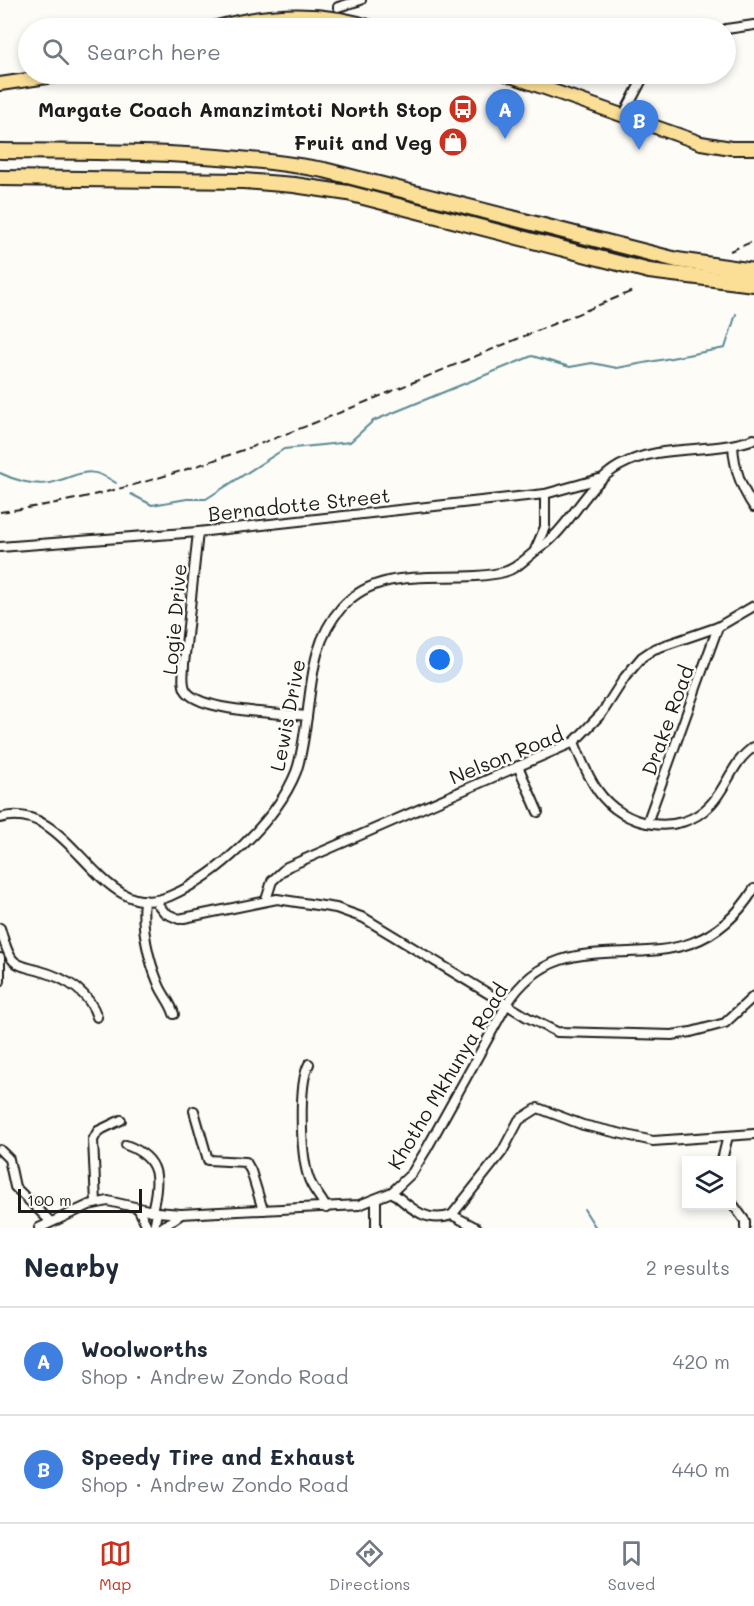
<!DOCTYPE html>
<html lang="en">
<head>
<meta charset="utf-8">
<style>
	:root { --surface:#fff; --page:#f6f6f7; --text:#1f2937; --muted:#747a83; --line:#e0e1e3; --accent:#c8321e }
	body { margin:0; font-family:Mali,sans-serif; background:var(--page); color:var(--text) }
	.controls { position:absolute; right:18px; bottom:18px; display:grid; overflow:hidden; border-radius:0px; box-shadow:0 3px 9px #0003 }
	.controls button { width:54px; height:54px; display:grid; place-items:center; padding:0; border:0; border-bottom:2px solid var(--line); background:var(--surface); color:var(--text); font:30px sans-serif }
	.scale { position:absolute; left:18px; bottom:15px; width:124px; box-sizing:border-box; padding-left:6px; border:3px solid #1c1c1c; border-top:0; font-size:16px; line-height:21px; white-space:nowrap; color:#1c1c1c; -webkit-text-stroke:4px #fdfcf7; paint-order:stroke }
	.you { position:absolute; left:440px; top:660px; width:21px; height:21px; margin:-15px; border:4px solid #fff; border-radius:50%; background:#1a73e8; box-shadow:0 0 0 9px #1a73e833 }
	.badge { display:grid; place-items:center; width:39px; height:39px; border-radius:50%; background:var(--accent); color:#fff; font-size:20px; font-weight:700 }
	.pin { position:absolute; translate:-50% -50px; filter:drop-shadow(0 2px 3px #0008) }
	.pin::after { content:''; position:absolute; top:32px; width:21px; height:18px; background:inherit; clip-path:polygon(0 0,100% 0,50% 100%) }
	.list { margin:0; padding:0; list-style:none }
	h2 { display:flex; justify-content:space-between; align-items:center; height:78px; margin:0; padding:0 24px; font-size:26px }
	h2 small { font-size:20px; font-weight:400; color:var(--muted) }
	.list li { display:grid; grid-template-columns:39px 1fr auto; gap:18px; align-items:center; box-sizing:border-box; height:108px; padding:0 24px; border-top:2px solid var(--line) }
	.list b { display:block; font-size:22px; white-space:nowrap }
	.list p { margin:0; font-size:20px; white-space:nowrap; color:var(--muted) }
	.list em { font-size:20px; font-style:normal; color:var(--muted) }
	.icon { flex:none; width:33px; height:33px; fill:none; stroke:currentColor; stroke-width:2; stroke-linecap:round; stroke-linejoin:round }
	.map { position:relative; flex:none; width:754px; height:1228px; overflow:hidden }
	.search { position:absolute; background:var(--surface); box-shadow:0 3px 9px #0003; left:18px; right:18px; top:18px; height:66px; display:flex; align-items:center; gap:15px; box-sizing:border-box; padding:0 21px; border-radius:33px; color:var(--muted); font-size:22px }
	.sheet { height:294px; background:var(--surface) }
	nav { display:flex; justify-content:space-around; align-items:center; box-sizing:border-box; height:84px; border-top:2px solid var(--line); background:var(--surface); font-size:16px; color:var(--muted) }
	nav a { display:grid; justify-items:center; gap:3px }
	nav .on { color:var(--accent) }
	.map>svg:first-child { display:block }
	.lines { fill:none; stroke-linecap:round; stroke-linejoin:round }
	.stream { stroke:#5a8993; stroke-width:2 }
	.street-casing { stroke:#1c1c1c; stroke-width:12 }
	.primary-casing { stroke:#1c1c1c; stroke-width:16 }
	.highway-casing { stroke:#1c1c1c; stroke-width:18 }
	.street { stroke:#fdfcf7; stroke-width:8 }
	.primary { stroke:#fbdf96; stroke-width:12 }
	.highway { stroke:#fbdf96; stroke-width:14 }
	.rail { stroke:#1c1c1c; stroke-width:2; stroke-dasharray:9 4.5; stroke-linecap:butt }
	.labels { text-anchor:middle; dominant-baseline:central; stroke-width:5; stroke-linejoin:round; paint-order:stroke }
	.poi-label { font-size:20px; font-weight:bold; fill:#1c1c1c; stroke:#fdfcf7; text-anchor:end }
	.street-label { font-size:20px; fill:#1c1c1c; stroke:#fdfcf7 }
</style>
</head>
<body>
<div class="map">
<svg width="754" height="1228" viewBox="0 0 754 1228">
	<rect width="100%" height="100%" fill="#fdfcf7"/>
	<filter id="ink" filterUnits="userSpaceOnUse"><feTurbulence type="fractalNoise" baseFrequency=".0167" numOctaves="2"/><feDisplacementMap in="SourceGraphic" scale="12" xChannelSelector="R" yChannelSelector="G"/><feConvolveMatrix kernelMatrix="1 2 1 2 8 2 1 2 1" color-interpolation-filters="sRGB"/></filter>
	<g filter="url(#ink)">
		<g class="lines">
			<g class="stream">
				<path d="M0 473C14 480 34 486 50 483 80 476 87 463 116 483"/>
				<path d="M131 494 152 505 187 499H206L284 449 350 442 373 421 532 356 570 367 592 363 617 368 725 348 736 314"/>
				<path d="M584 1209 596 1228"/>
			</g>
			<g class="street-casing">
				<g id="street">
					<path d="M338 7 361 0"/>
					<path d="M726 29 754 25"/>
					<path d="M623 116 645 74"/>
					<path d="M733 445C734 469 741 488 754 507"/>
					<path d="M198 532 184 664C184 673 181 685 187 692 203 712 281 713 307 716"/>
					<path d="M0 547 198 532 545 494 599 479"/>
					<path d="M535 550 545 527V494"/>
					<path d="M574 742C581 759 587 776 598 791 623 827 679 838 710 805 727 788 733 760 754 747"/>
					<path d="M518 766 538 812"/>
					<path d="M0 818C72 797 98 927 170 896 217 876 277 820 296 772 302 756 304 735 307 717 312 677 314 638 342 607 383 561 452 585 504 572 516 569 524 560 533 553 539 548 545 545 550 540 575 517 589 483 619 466 662 442 710 455 754 439"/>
					<path d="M647 823 718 627"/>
					<path d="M144 900C141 927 148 959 159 985 163 995 171 1003 174 1014"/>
					<path d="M266 900 272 881 287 867 574 742 602 713 625 677 642 657 654 649 718 627 754 606"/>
					<path d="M156 902 165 913 179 919 277 899 336 908 364 918 527 1017 557 1032 672 1035 691 1032 725 1023 754 996"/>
					<path d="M0 928C3 937 6 951 12 959 17 966 29 968 37 970 63 977 89 991 97 1017"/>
					<path d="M0 958V981"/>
					<path d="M309 1064C298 1084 301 1154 308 1176 311 1188 321 1197 326 1208"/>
					<path d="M194 1111 208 1160 246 1162 251 1171 263 1210"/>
					<path d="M126 1145C161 1158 160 1179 152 1211"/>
					<path d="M0 1150 9 1159 15 1187 51 1222"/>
					<path d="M722 1160 728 1136"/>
					<path d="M392 1192C411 1208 426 1224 452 1215L502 1152 519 1120 538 1108 583 1125 653 1141 754 1134"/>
					<path d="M96 1203 93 1140 98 1131 121 1120"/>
					<path d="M732 1203 745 1221V1228"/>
					<path d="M138 1208 148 1228"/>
					<path d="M452 1215 477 1228"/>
					<path d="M39 1228 89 1205 108 1201 157 1212 181 1214 359 1205 392 1192 412 1173 426 1150 507 1004C571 902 682 1006 754 889"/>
					<path d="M154 1228 157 1212"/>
					<path d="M161 1228 180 1215"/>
					<path d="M376 1228V1200"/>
				</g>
			</g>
			<g class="primary-casing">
				<g id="primary">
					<path d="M213 28C266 13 322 10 375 28"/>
					<path d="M505 74 701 143 731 148H754"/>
					<path d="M0 84 68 74"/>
				</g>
			</g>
			<g class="highway-casing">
				<g id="highway">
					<path d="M0 151C109 152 217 151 324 170L677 260 754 271"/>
					<path d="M0 178 243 181 294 185 348 193 649 271 754 284"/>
				</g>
			</g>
			<use href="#street" class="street"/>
			<use href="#primary" class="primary"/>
			<use href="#highway" class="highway"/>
			<g class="rail">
				<path d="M730 251 754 241"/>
				<path d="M0 512C143 493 265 444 397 389 476 356 556 323 635 290"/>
			</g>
		</g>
	</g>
	<defs>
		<g id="bus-disc" transform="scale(1.5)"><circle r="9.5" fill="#c8321e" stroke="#fdfcf7"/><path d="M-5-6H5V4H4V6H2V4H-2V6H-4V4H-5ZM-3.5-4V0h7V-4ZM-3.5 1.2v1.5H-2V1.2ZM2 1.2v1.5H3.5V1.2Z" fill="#fff"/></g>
		<g id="shop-disc" transform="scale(1.5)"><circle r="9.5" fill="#c8321e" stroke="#fdfcf7"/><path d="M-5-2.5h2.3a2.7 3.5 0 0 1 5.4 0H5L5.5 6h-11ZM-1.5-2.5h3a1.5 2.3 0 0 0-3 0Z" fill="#fff"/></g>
	</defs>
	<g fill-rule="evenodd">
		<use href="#bus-disc" x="463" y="109"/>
		<use href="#shop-disc" x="453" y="142"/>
	</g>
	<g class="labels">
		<g class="poi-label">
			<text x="442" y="109">Margate Coach Amanzimtoti North Stop</text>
			<text x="432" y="142">Fruit and Veg</text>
		</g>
		<g class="street-label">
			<text transform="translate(299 504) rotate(-6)">Bernadotte Street</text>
			<text transform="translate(174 619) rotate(-85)">Logie Drive</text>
			<text transform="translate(287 715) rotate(-79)">Lewis Drive</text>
			<text transform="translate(667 720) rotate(-70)">Drake Road</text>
			<text transform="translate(506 755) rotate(-22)">Nelson Road</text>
			<text transform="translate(447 1076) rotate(-59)">Khotho Mkhunya Road</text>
		</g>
	</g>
</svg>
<div class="controls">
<button><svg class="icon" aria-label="layers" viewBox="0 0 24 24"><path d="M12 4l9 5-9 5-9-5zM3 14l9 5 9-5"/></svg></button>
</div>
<div class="scale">100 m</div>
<div class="you"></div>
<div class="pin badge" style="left:505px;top:139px;background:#3f7fe0">A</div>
<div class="pin badge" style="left:639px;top:150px;background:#3f7fe0">B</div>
<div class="search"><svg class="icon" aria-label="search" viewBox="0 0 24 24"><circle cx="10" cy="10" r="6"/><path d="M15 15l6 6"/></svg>Search here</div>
</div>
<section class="sheet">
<h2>Nearby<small>2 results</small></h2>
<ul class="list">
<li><span class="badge" style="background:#3f7fe0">A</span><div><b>Woolworths</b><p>Shop · Andrew Zondo Road</p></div><em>420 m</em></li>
<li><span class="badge" style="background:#3f7fe0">B</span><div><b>Speedy Tire and Exhaust</b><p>Shop · Andrew Zondo Road</p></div><em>440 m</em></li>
</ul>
</section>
<nav>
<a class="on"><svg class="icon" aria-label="map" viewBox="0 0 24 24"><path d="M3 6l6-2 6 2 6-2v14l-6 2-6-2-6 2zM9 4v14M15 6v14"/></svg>Map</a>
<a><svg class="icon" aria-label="directions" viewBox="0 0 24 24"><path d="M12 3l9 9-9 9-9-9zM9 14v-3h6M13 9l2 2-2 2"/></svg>Directions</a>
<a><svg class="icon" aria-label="saved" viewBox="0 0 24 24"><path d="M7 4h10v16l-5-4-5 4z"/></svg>Saved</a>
</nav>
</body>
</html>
